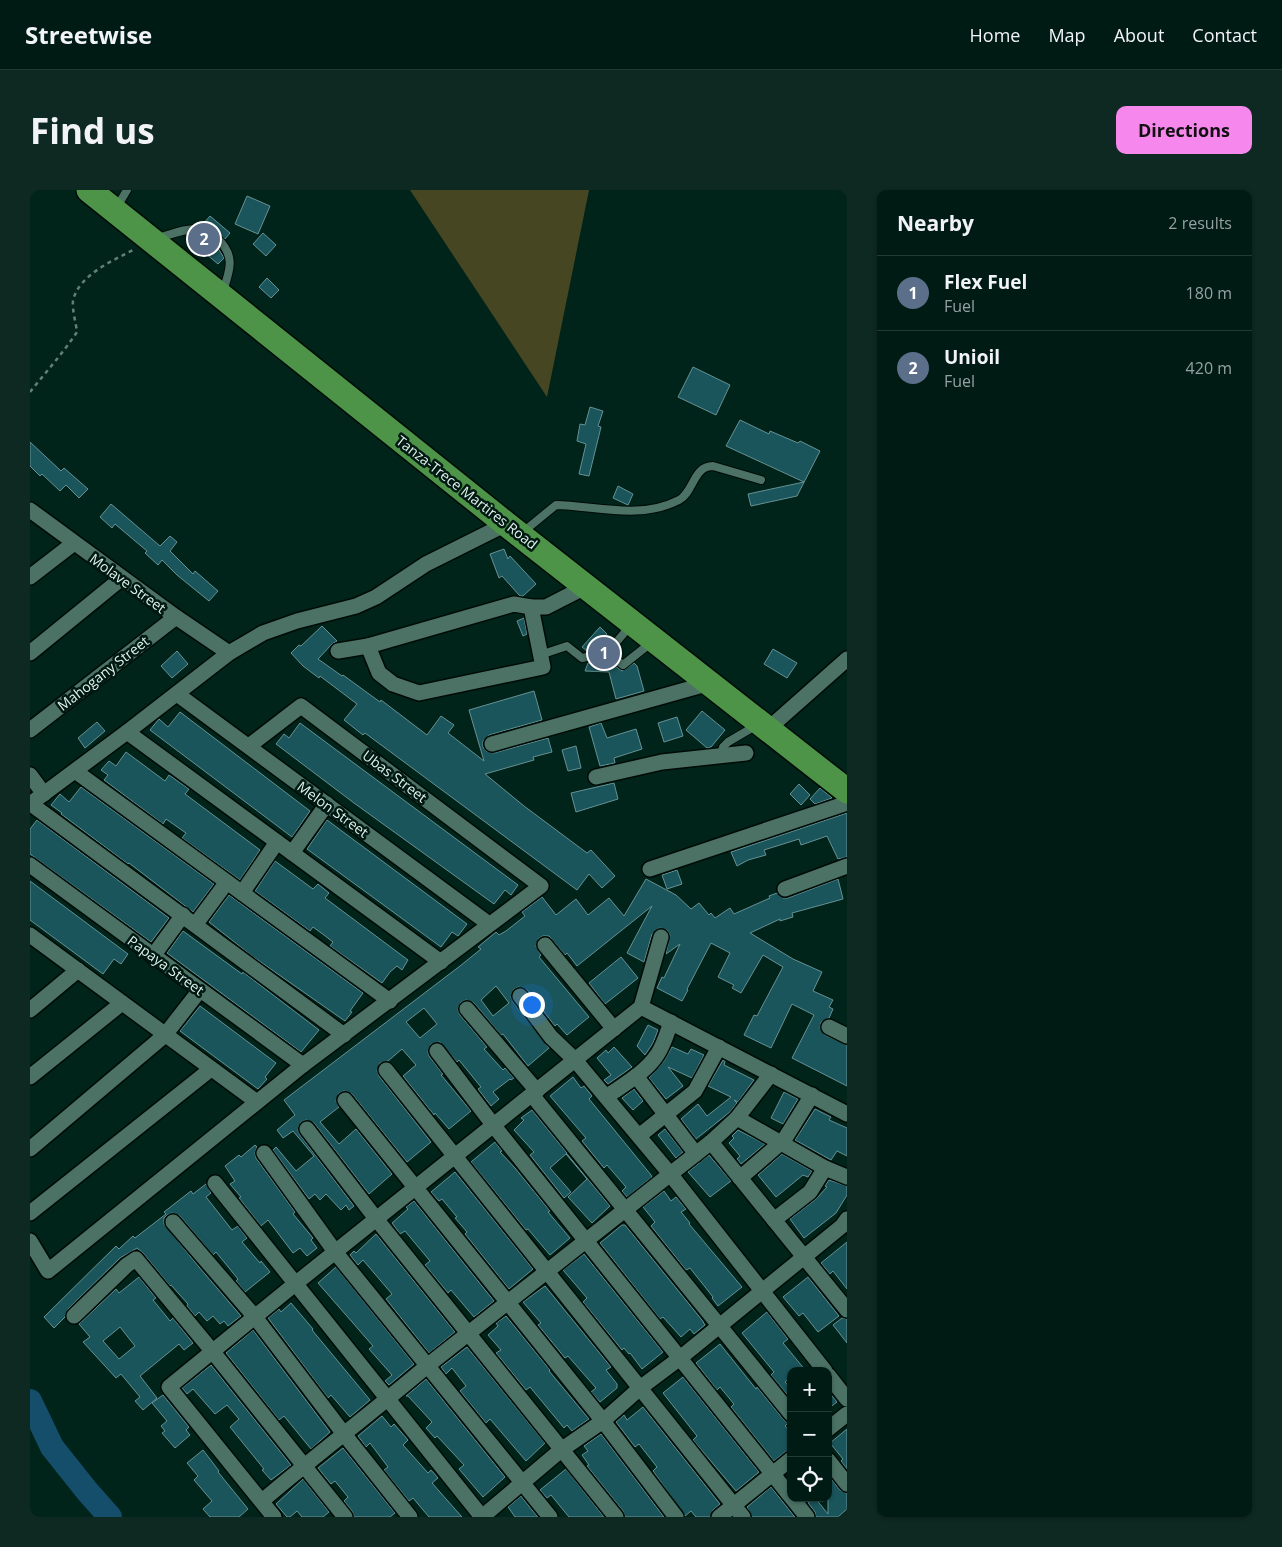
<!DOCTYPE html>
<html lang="en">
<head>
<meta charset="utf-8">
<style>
	:root { --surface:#001b14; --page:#0e2822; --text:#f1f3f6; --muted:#95a1a0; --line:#223934; --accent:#f688ed }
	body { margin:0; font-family:"Open Sans",sans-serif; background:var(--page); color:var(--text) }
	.controls { position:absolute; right:15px; bottom:15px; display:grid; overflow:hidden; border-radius:10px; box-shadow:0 1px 4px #0004 }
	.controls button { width:45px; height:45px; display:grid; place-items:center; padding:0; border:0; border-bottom:1px solid var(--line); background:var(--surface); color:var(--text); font:25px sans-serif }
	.you { position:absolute; left:501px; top:814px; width:18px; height:18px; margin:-12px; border:4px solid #fff; border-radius:50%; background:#1a73e8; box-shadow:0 0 0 8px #1a73e833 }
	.badge { display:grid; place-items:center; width:32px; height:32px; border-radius:50%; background:var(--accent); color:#fff; font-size:16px; font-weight:700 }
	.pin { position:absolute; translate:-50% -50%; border:2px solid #fff; box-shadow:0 1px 5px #0006 }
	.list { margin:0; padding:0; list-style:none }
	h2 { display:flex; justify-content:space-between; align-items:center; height:65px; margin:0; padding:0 20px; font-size:21px }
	h2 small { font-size:16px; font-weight:400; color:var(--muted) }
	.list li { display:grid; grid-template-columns:32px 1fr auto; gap:15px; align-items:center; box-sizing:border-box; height:75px; padding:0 20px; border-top:1px solid var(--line) }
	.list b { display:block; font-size:19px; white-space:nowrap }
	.list p { margin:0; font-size:16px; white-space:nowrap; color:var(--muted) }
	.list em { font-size:16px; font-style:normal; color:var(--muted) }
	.icon { flex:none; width:28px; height:28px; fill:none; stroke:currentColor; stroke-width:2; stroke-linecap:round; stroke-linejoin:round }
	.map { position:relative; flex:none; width:817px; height:1327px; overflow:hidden; border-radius:10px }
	header { display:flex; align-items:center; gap:30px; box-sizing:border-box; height:70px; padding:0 25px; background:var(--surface); border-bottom:1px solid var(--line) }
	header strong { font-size:24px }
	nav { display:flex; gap:28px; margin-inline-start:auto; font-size:18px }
	.intro { display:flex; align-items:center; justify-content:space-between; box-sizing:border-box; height:120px; padding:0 30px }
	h1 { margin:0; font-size:35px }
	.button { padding:12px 22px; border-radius:10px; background:var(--accent); color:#111; font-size:18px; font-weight:700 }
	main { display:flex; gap:30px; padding:0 30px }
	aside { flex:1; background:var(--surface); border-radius:10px; box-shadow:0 1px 4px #0004 }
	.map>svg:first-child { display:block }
	.grass { fill:#474622 }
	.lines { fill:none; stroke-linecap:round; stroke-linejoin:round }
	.river { stroke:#144e6a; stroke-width:24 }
	.building { fill:#1a555b; stroke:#669195; fill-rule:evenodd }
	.service-casing { stroke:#000b06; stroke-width:10 }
	.minor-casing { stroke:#000b06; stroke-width:18 }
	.primary-casing { stroke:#000b06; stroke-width:28 }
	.path { stroke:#638077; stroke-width:2.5; stroke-dasharray:4 4; stroke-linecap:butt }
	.service { stroke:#4b7265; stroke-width:8 }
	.minor { stroke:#4b7265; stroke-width:15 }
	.primary { stroke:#4d9448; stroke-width:25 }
	.labels { text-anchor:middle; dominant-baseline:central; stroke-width:5; stroke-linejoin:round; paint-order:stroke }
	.street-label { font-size:14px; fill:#def3eb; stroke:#001912 }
</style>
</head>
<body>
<header>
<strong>Streetwise</strong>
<nav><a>Home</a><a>Map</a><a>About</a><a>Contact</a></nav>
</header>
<div class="intro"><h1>Find us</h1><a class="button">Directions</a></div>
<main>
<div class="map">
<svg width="817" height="1327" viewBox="0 0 817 1327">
	<rect width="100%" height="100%" fill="#00241a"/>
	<path class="grass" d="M380 0H559L517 207Z"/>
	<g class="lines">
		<path class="river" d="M0 1211 22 1257 57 1301 80 1327"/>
	</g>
	<g class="building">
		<path d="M217 6 240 16 228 44 205 34Z"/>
		<path d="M180 26 200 43 195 49 185 39 173 34Z"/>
		<path d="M233 43 246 55 236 66 223 54Z"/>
		<path d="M168 45 178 48 188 58 194 68 188 74 162 52Z"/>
		<path d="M237 88 249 100 241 108 229 97Z"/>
		<path d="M663 177 700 195 686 225 648 207Z"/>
		<path d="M560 217 573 221 568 236 571 237 559 286 549 284 556 254 547 251 550 234 555 235Z"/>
		<path d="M710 230 739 244 740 241 768 253 770 251 790 261 767 306 721 316 718 304 774 292 696 256Z"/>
		<path d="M0 252 31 281 34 278 58 299 49 308 36 295 30 301 12 284 10 286 0 276Z"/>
		<path d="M588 296 603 304 598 315 583 308Z"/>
		<path d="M81 314 130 356 140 346 147 352 140 361 163 384 165 381 188 401 179 411 147 385 132 370 128 375 115 363 117 361 85 334 82 338 70 327Z"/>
		<path d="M474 359 478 369 480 366 506 394 493 406H490L472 386 469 388 460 364Z"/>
		<path d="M494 428 497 444 493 446 487 431Z"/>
		<path d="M292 436 307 451 302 454 288 469 312 486 313 485 350 512 351 510 397 545 411 526 424 535 418 543 454 571 439 520 504 501 512 530 459 545 453 551V557L456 561 464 563 518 548 522 562 503 567 504 570 455 584 494 616 557 663 561 660 585 686 572 698 559 684 547 700 335 543 333 545 314 530 327 514 290 486 289 488 273 476 261 463 269 455 271 456Z"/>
		<path d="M570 437 577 444 563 460 557 461 552 457Z"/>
		<path d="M743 459 767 473 757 488 734 474Z"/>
		<path d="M147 461 158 474 142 488 131 476Z"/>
		<path d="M576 469 592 481 604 473 607 476 614 501 586 509 579 482 555 481 558 473Z"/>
		<path d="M672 521 695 540 681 557 677 558 656 540Z"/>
		<path d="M150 522 280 621 262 647 120 540 129 529 138 537Z"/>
		<path d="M647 527 653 546 634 552 628 533Z"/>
		<path d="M67 532 75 541 55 558 48 548Z"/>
		<path d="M270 533 488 695 481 705 475 700 464 714 324 613 246 554 254 544 259 548Z"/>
		<path d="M571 533 577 548 606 539 612 559 584 568 585 573 570 576 559 537Z"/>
		<path d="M546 556 551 578 538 581 532 560Z"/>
		<path d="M96 562 135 591 139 585 159 599 155 604 230 660 210 690 152 648 156 643 136 629 133 634 74 590 78 585 71 580 79 571 86 576Z"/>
		<path d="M584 593 588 609 546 622 541 603Z"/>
		<path d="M769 594 780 605 771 615 760 604Z"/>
		<path d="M51 597 184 694 163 722 99 673 98 674 31 624 32 623 21 615 30 604 39 612Z"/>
		<path d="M790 598 802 608 785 614 780 609Z"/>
		<path d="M817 623V667L808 669 797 646 771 655 769 649 734 660 736 665 718 670 707 676 701 662Z"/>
		<path d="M7 630 139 728 121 752 0 664V639Z"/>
		<path d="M297 630 437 734 428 746 422 742 411 757 277 659Z"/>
		<path d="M245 671 283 699 288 694 299 703 295 708 378 770 372 780 367 776 360 782 352 793 300 756 303 752 294 745 283 737 280 741 225 701Z"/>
		<path d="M647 680 652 694 637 699 632 685Z"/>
		<path d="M616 689 646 705 661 719 669 713 679 725 681 723 685 728 700 718 704 724 740 708 739 706 747 703 753 708H758L808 689 813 709 762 723 763 727 750 731V729L720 743 763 769 792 782 783 801 803 810 799 817 803 819 799 828 791 832 790 838 795 845 817 855V896L762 868 784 825 762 814 741 858 714 845 724 825 727 826 753 777 733 765 711 803 702 798 704 795 688 787 700 763 681 753 657 799 658 800 652 811 627 798 632 787 634 788 650 754 636 764 640 745 637 740 629 738 622 744 614 772 597 763 622 716 547 776 537 763 535 765 519 746H513L509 748 506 756 511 765 509 767 559 827 537 845 527 834 525 836 497 800 489 797 484 799 481 807 483 812 519 858 498 876 473 844 471 845 444 813 436 810 431 812 428 820 430 825 457 857 454 859 473 880 475 878 484 888 481 890 480 889 463 902 469 909 461 916 448 899 451 897 429 870 427 872 410 852 401 854 398 862 399 866 413 884 411 885 441 921 419 939 405 923 404 925 373 886 386 875 372 859 358 871 350 873 347 881 349 886 401 952 377 972 322 904 314 901 309 903 306 911 309 917 290 932 309 954 326 939 362 984 339 1004 284 933 276 930 271 932 268 940 270 945 324 1016 319 1020 316 1015 311 1020 296 1004 290 1010 285 1004 279 1009 243 960 246 957 266 981 284 966 263 941 253 948 247 940 265 925 254 910 430 776 451 759 448 757 466 742 469 745 476 741 495 726 492 722 512 707 526 725 546 709 558 725 579 708 594 726ZM466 796 479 813 463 826 451 810ZM394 818 407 834 390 848 376 832Z"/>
		<path d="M0 691 98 764 91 774 84 769 73 784 0 730Z"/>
		<path d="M199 705 333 803 320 821 322 822 315 831 222 766 179 732Z"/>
		<path d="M153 741 212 784 213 782 289 840 271 862 137 763Z"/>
		<path d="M591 767 608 788 575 814 559 793Z"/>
		<path d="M170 816 246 873 235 887 237 889 228 899 150 841Z"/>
		<path d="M618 835 628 840 623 853 615 865 607 856Z"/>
		<path d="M584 857 602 877 578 894 574 890 581 885 567 868 576 860 578 863Z"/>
		<path d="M642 857 658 864 661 859 674 865 662 888 638 877 653 896 636 909 619 888 634 871Z"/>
		<path d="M693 870 695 871 694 875 724 890 708 912 704 910 707 913 700 922 666 949 651 929 668 914 677 926 701 907 678 896Z"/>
		<path d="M543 887 551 898 554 896 562 906 559 909 621 985 622 987 597 1007 592 1001 596 997 577 975 574 978 552 951 556 948 520 906Z"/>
		<path d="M604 899 613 911 603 920 592 908Z"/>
		<path d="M754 902 768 909 753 934 741 928Z"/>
		<path d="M785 919 801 927 799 930 817 938V966L807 961 801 970 765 950Z"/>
		<path d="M502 920 537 963 520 978 541 1002 534 1008 500 965 504 962 484 940 494 930 491 928Z"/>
		<path d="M635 939 653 962 646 968 628 945Z"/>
		<path d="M708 940 735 954 711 974 707 969 710 966 699 953 704 948 702 946Z"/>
		<path d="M465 952 472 961 470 962 485 978 520 1021 518 1022 540 1048 520 1065 498 1039 496 1040 441 972Z"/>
		<path d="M225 955 227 957 225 963 226 968 265 1022 263 1024 283 1048 281 1050 287 1058 277 1066 270 1058 263 1063 238 1030 231 1036 209 1008 211 1007 200 994 205 991 195 976 209 965 211 967Z"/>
		<path d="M536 964H537L580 1016 562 1033 538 1007 557 989Z"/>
		<path d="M752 964 782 981 778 987 773 985 746 1007 728 985Z"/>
		<path d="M679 965 701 991 680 1007 658 982Z"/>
		<path d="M425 982 503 1079 479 1099 435 1044 437 1042 425 1028 427 1027 412 1009 409 1011 401 1002Z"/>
		<path d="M799 990 817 996V1005L806 1023 774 1048 760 1029 786 1009 797 997 795 996Z"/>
		<path d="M176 994 181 1003 176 1007 202 1040 208 1036 217 1048 212 1052 230 1073 231 1071 240 1082 215 1102 206 1091 208 1089 186 1062 183 1065 150 1026 142 1023 137 1025 134 1028V1034L169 1077 211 1126 198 1136 194 1131 190 1134 183 1126 177 1131 169 1122 165 1126 157 1116 158 1114 141 1095 140 1096 113 1063 107 1058 90 1068 38 1119 35 1127 24 1138 14 1127 86 1056 89 1059 103 1046 105 1048 136 1024 134 1022 161 1001 163 1004Z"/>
		<path d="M634 1001 641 1011 646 1007 656 1019 651 1022 660 1033 659 1034 712 1097 688 1116 682 1108 683 1107 660 1078 656 1080 621 1036 625 1032 613 1017Z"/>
		<path d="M384 1011 464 1111 444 1127 421 1100 418 1103 395 1075 400 1071 375 1041 370 1044 362 1033 378 1019 376 1017Z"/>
		<path d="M592 1035H595L672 1130 675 1135 664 1144 660 1139 651 1147 633 1127 630 1129 570 1053Z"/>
		<path d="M346 1044 425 1142 399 1163 356 1109 362 1104 333 1070 328 1075 320 1065 324 1061 326 1063Z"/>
		<path d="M817 1052V1099L803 1081 800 1084 791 1073Z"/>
		<path d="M554 1064 633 1162 612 1179 600 1163 599 1164 594 1158 592 1160 553 1112 557 1108 533 1080Z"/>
		<path d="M306 1077 384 1174 359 1195 355 1191 362 1185 339 1159 343 1156 288 1093Z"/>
		<path d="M109 1087 126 1108 123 1110 140 1131 143 1128 163 1153 154 1160 149 1154 110 1186 127 1208 113 1220 105 1211 110 1207 91 1184 86 1188 53 1152 60 1147 49 1134 86 1099 89 1103ZM90 1137 105 1156 89 1169 73 1151Z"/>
		<path d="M778 1087 809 1126 788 1142 773 1123 769 1126 753 1107Z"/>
		<path d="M515 1096 581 1177 576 1180 587 1194V1198L570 1212 561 1202 566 1198 538 1166 535 1168 508 1135 511 1133 493 1112Z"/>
		<path d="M261 1113 283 1139 282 1140 340 1210 320 1227 301 1205 298 1208 238 1128 249 1119 251 1122Z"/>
		<path d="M737 1122 758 1149 753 1153 776 1181H761V1187L755 1192 761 1199V1209L741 1185 744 1182 712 1143Z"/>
		<path d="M476 1126 520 1180 519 1181 559 1229 542 1241 537 1235 534 1238 500 1197 496 1200 466 1163 471 1160 458 1145 468 1136 466 1133Z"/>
		<path d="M812 1128 817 1129V1153L803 1135Z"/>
		<path d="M223 1140 300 1242 281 1259 254 1226 249 1230 196 1163Z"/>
		<path d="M690 1154 726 1199 727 1197 754 1230 758 1233 755 1236 761 1243V1260L755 1262 744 1271 701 1217 704 1214 690 1197 687 1200 666 1173Z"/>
		<path d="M437 1157 515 1253 496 1271 460 1229 456 1233 430 1201 436 1196 422 1178 416 1184 411 1177Z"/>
		<path d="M181 1175 261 1275 241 1290 232 1280 234 1279 200 1237 209 1229 197 1215 185 1224 163 1199 157 1204 152 1198Z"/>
		<path d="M653 1187 729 1282 706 1301 663 1250 667 1246 633 1203Z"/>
		<path d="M396 1189 475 1287 453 1307 429 1279 434 1275 407 1246 405 1248 396 1238 402 1232 378 1206H376Z"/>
		<path d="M798 1201 807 1212 798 1219Z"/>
		<path d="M133 1205 159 1237 156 1240 160 1245 145 1258 132 1243 135 1241 131 1236 137 1231 122 1213Z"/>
		<path d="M613 1217 690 1314 683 1320 680 1327H666L661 1321 655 1326 623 1281 627 1277 609 1254 605 1257 586 1232 594 1225 597 1230Z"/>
		<path d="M352 1226 361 1237 364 1234 378 1250 373 1255 398 1283 401 1280 408 1288 402 1293 432 1327H399L383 1308 379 1311 354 1280 358 1277 340 1253 336 1257 328 1246Z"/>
		<path d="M817 1239V1279L811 1271 813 1269 800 1253Z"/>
		<path d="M571 1244 590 1269 634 1327H595L593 1321 557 1276 559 1275 552 1265 558 1261 554 1256Z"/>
		<path d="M313 1258 365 1323 360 1327H324L322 1321 314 1311 318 1307 305 1291 301 1294 288 1278Z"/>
		<path d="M173 1260 189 1281 188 1282 218 1319 209 1327H180L173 1319 182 1311 164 1290 168 1286 157 1273Z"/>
		<path d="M536 1279 574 1327H539L521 1305 517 1308 510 1300Z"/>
		<path d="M798 1285 810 1300 817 1303V1319L808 1327H786L785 1322 778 1313 785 1308 798 1324Z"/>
		<path d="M273 1289 299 1322 293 1327H272L267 1321 260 1327H257L246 1314Z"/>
		<path d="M741 1297 764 1326 765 1327H722L717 1317Z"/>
		<path d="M491 1306 502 1320 508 1327H485L478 1317Z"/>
	</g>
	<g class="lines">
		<g class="service-casing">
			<g id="service">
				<path d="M87 17 97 0"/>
				<path d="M128 48C142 44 156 38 170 39 176 40 183 44 187 48 206 66 200 80 193 101"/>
				<path d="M493 342 526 315C567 316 610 330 649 310 664 302 663 276 683 276L731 290"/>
				<path d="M601 435 577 463 593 475 622 452"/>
				<path d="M510 465 537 456 552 468 577 463"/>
				<path d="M691 566 693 557 698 552 727 535"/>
			</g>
		</g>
		<g class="minor-casing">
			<g id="minor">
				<path d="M0 320 146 427 199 463"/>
				<path d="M0 387 44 353"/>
				<path d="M338 456 349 483 363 494 389 503 513 477 501 417"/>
				<path d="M308 461 338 456 484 414 501 417H516L557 396"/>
				<path d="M0 463 92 388"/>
				<path d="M147 504 459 734"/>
				<path d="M738 539 817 469"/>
				<path d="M0 540 146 427"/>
				<path d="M97 542 411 772"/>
				<path d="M462 554 680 493"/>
				<path d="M45 581 360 811"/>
				<path d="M0 585 14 604"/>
				<path d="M566 587 632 572 716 563"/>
				<path d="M0 614 97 542 199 463 233 443 267 431 326 416 346 407 396 374 476 334"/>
				<path d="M1 614 314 845"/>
				<path d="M262 663 297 614"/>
				<path d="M0 675 273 875"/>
				<path d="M620 679 817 613"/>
				<path d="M755 699 817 676"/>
				<path d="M212 703 247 652"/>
				<path d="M165 735 197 692"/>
				<path d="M0 745 227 912"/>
				<path d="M515 755 584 839"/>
				<path d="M123 766 153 725"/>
				<path d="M490 806 521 847 545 870 641 985 795 1181"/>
				<path d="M611 817 817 924"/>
				<path d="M437 819 507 901"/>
				<path d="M0 820 48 780"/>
				<path d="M799 837 817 846"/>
				<path d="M407 861 464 936 761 1307"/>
				<path d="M356 880 713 1327"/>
				<path d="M606 886 666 964"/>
				<path d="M0 887 92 813"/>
				<path d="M502 905 761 1224"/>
				<path d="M576 907C593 895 615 883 627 865 634 855 637 843 641 832"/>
				<path d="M315 910 573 1231 646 1327"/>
				<path d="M707 928 795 978 817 987"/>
				<path d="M277 939 347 1030 586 1327"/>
				<path d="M609 946 665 901 689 857"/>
				<path d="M681 952 817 1120"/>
				<path d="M0 959 135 845 170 800"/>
				<path d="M234 963 306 1063 520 1327"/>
				<path d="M710 988 754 950 782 905"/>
				<path d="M185 993 452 1327"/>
				<path d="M0 1023 181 879"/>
				<path d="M744 1030 780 1002 795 978"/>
				<path d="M143 1032 225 1127 314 1244 380 1327"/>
				<path d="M0 1051 18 1081 273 875 511 696 271 516 219 556"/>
				<path d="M44 1126 97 1075 106 1069 183 1162 315 1327"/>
				<path d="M798 1185 817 1209"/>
				<path d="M798 1239 817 1224"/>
				<path d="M798 1270 817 1294"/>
				<path d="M762 1308 777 1327"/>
				<path d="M232 1311C286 1265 343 1222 397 1176L681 952 707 928 741 884"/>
				<path d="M244 1327 139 1197 265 1094 611 817 631 747"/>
				<path d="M452 1327 531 1260 573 1231 610 1198 650 1168 812 1036 817 1029"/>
				<path d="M689 1327 761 1269"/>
			</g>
		</g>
		<g class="primary-casing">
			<path id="primary" d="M59 0 476 334 817 601"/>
		</g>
		<path class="path" d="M0 202C16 182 33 163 47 142 46 133 42 120 43 111 48 85 84 70 105 59"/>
		<use href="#service" class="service"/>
		<use href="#minor" class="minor"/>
		<use href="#primary" class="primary"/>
	</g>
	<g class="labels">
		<g class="street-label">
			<text transform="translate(437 302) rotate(38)">Tanza-Trece Martires Road</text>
			<text transform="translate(98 393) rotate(36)">Molave Street</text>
			<text transform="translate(73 483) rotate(-38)">Mahogany Street</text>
			<text transform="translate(365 586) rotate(37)">Ubas Street</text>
			<text transform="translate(303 619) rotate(36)">Melon Street</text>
			<text transform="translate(136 775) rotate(36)">Papaya Street</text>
		</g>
	</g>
</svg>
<div class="controls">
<button>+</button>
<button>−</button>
<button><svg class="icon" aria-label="locate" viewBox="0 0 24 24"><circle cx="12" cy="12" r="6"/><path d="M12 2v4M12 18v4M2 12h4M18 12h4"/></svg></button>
</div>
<div class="you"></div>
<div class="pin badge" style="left:574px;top:463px;background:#5c6f8a">1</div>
<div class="pin badge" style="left:174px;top:49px;background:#5c6f8a">2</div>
</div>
<aside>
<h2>Nearby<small>2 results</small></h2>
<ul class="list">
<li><span class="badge" style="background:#5c6f8a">1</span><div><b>Flex Fuel</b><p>Fuel</p></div><em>180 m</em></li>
<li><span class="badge" style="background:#5c6f8a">2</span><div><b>Unioil</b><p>Fuel</p></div><em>420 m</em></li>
</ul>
</aside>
</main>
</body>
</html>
